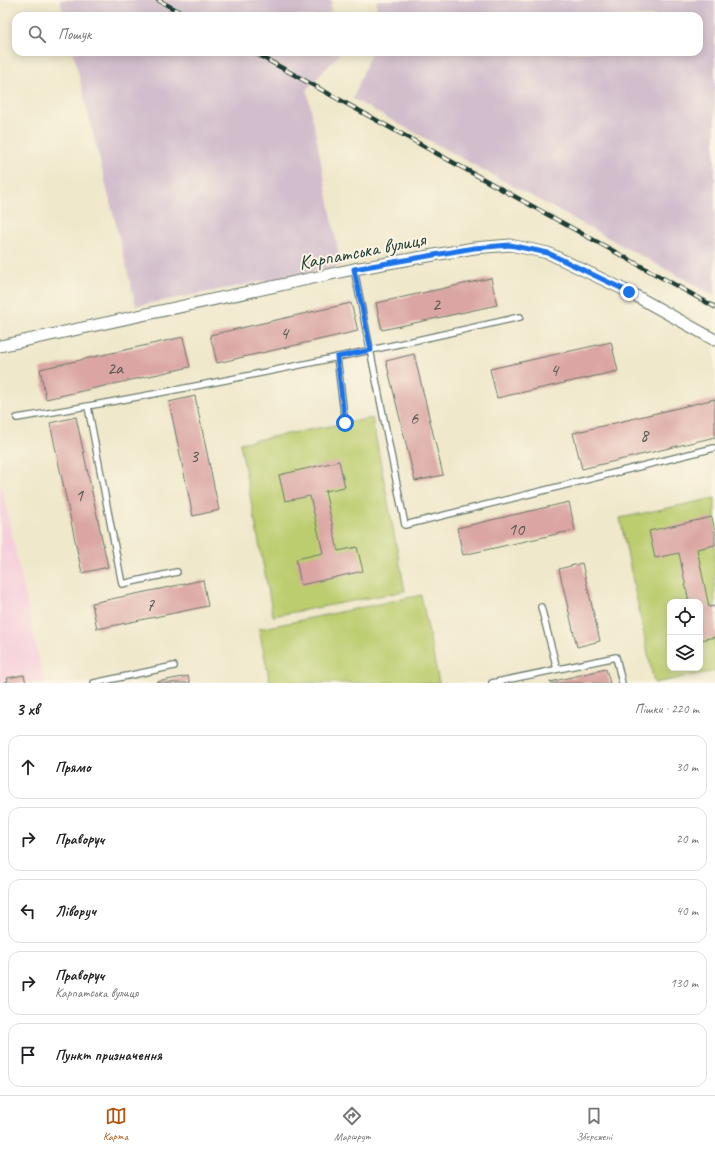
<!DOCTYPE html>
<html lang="uk">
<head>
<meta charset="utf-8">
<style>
	:root { --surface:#fff; --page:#f2f2f2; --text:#202124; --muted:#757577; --line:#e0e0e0; --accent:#b45309 }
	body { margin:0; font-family:Caveat,sans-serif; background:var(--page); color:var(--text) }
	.controls { position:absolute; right:12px; bottom:12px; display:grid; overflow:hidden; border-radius:8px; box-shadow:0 2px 10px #0003 }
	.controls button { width:36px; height:36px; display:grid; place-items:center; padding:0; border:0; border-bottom:1px solid var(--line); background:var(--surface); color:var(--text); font:20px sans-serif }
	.stop { position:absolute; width:12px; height:12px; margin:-9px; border:3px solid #1a73e8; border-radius:50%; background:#fff }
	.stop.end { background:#1a73e8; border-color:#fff; box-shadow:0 1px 4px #0008 }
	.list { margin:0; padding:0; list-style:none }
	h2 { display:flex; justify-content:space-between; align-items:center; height:52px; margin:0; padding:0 16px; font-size:17px }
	h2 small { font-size:13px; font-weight:400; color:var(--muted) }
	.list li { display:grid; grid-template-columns:26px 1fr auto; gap:12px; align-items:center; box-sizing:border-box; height:64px; margin:0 8px 8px; padding:0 8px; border:1px solid var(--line); border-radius:12px }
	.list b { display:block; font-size:15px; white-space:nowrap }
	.list p { margin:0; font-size:13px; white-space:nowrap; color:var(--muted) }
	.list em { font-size:13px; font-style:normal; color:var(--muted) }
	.icon { flex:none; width:22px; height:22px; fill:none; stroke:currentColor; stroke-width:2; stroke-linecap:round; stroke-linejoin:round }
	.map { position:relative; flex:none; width:715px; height:683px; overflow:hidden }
	.search { position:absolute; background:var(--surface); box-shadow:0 2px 10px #0003; left:12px; right:12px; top:12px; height:44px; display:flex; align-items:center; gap:10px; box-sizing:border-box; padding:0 14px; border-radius:12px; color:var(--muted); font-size:15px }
	.sheet { height:412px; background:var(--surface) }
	nav { display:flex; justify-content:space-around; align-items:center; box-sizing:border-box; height:56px; border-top:1px solid var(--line); background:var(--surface); font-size:11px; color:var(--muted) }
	nav a { display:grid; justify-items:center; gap:2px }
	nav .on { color:var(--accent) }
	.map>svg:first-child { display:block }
	.built { fill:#f5cfdb }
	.industrial { fill:#d1bdcc }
	.green { fill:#bccd70; stroke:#6e8552; fill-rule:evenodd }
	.building { fill:#daa5a3 }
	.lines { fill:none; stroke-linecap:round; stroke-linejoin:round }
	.service-casing { stroke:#687969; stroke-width:8 }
	.minor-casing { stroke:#687969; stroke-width:13 }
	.service { stroke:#fff; stroke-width:5.5 }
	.minor { stroke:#fff; stroke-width:11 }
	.rail-casing { stroke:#1f3d34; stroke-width:4.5 }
	.rail { stroke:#fcf5e5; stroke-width:3; stroke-dasharray:9; stroke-linecap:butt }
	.route { stroke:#1a73e8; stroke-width:5 }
	.labels { text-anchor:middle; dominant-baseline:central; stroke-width:4; stroke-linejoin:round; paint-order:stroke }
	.number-label { font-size:18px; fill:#4e5750 }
	.street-label { font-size:20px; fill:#1f3d34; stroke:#fcf5e5 }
</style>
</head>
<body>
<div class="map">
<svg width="715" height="683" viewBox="0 0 715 683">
	<rect width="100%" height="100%" fill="#fcf5e5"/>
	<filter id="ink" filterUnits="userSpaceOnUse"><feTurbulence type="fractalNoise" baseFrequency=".025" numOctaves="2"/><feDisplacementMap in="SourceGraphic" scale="8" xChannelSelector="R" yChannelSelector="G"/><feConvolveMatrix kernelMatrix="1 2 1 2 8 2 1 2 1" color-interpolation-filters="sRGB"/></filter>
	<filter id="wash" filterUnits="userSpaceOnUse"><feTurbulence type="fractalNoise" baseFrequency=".012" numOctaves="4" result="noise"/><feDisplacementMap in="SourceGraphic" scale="16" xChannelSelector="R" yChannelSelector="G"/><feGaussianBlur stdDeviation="0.9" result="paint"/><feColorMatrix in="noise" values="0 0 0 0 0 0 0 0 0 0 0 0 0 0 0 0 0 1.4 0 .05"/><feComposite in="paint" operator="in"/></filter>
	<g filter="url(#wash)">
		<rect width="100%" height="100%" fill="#efe8cb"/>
		<path class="built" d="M0 479 44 683H0Z"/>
		<g class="industrial">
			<path d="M60 0H332L330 16H64Z"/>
			<path d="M377 0H715V296L353 99 371 52H699V16H375Z"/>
			<path d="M73 52H339L338 56 307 89 341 266 136 306Z"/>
		</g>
		<g class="green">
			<path d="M372 418 405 591 273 616 240 443Z"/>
			<path d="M715 498V671L654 683 620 518ZM670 602H700V668H670Z"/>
			<path d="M421 595 439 683H270L259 629Z"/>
		</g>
		<g id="blocks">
			<g class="building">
				<path d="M491 278 497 305 382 330 376 303Z"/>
				<path d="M351 303 358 331 217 363 210 335Z"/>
				<path d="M183 337 190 367 46 399 40 369Z"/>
				<path d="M611 342 618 371 497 398 490 369Z"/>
				<path d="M414 354 443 475 415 481 386 361Z"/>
				<path d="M195 396 219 510 193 516 169 402Z"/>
				<path d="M715 399V437L582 469 573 433Z"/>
				<path d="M76 417 108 567 82 573 50 423Z"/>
				<path d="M339 461 345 487 325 491 338 551 357 547 363 571 301 585 296 559 323 553 310 496 285 501 279 475Z"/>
				<path d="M569 502 575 530 463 555 457 528Z"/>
				<path d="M712 517 715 532V545L697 549 709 607 715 606V637L700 640V602H689L679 553 655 558 649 531Z"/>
				<path d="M582 563 600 641 577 647 559 569Z"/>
				<path d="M203 580 208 606 97 629 92 603Z"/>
				<path d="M606 669 610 683H550V682Z"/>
				<path d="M24 675 26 683H3L8 681 7 678Z"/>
				<path d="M188 676 190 683H156V682Z"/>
			</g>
		</g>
	</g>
	<g filter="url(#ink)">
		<use href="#blocks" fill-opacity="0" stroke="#687969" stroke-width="1"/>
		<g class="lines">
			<g class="service-casing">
				<g id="service">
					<path d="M354 269 405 525 714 448"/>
					<path d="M337 357 345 423"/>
					<path d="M88 407 122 584 177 572"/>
					<path d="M17 418C185 391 353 355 520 317"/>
					<path d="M541 607 557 669"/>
					<path d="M94 683 174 666"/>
					<path d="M492 683 616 657 622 683"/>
				</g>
			</g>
			<g class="minor-casing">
				<path id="minor" d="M0 346 354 269 474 248 510 245 548 253 629 292 715 340"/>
			</g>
			<use href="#service" class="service"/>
			<use href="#minor" class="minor"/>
			<g class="rail-casing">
				<g id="rail">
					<path d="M158 0 187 16"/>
					<path d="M253 52 715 307"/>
				</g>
			</g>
			<use href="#rail" class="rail"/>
		</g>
	</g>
	<g class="lines" filter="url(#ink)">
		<path class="route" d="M345 423 337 357 371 350 354 269 474 248 510 245 548 253 629 292"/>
	</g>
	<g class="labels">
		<g class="number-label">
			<text x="436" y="304">2</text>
			<text x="284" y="333">4</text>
			<text x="115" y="368">2а</text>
			<text x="554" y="370">4</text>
			<text x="414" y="418">6</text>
			<text x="644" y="435">8</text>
			<text x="194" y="456">3</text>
			<text x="79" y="495">1</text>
			<text x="516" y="529">10</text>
			<text x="150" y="605">7</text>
		</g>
		<g class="street-label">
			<text transform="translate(362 251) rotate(-11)">Карпатська вулиця</text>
		</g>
	</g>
</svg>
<div class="controls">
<button><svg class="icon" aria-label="locate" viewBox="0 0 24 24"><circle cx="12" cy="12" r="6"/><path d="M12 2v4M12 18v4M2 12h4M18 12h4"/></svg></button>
<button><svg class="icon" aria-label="layers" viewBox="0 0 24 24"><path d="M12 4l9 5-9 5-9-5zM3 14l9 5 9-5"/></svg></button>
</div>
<div class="stop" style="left:345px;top:423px"></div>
<div class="stop end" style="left:629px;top:292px"></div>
<div class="search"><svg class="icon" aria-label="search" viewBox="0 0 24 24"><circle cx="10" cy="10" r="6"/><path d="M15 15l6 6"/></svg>Пошук</div>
</div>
<section class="sheet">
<h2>3 хв<small>Пішки · 220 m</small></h2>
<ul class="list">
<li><svg class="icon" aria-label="ahead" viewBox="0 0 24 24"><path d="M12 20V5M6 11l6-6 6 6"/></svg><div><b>Прямо</b></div><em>30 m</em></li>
<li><svg class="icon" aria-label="right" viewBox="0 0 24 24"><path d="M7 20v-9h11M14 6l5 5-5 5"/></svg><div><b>Праворуч</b></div><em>20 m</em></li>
<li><svg class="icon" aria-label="left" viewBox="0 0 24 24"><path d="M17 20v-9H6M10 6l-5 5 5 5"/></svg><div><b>Ліворуч</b></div><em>40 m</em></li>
<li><svg class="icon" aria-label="right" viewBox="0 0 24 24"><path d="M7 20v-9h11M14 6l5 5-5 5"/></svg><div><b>Праворуч</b><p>Карпатська вулиця</p></div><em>130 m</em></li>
<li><svg class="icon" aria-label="arrive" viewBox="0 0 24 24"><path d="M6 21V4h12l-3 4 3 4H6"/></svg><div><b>Пункт призначення</b></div></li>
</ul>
</section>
<nav>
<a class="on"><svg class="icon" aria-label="map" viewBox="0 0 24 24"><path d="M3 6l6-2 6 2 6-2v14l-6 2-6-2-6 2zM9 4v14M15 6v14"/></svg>Карта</a>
<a><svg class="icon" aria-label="directions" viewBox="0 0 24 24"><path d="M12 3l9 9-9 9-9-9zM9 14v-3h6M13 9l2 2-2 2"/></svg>Маршрут</a>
<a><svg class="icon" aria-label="saved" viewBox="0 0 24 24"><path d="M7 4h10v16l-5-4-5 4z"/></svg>Збережені</a>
</nav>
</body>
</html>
